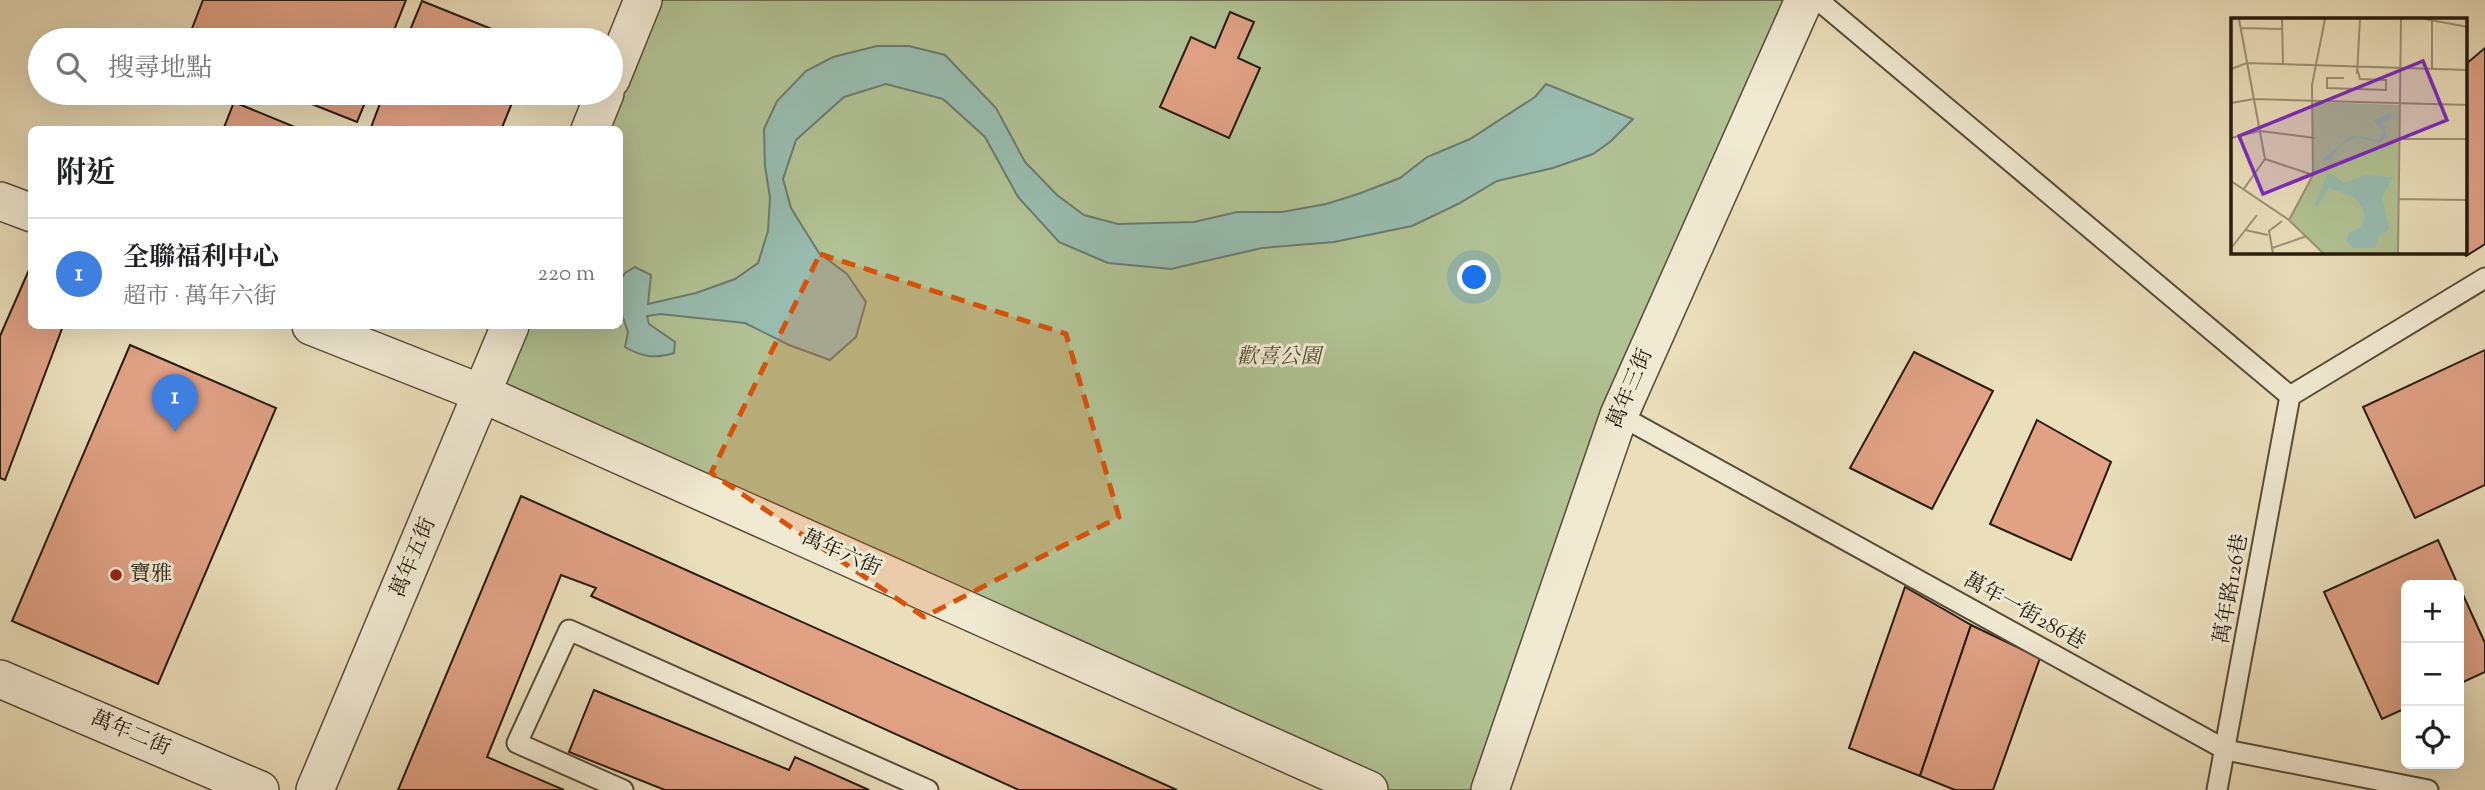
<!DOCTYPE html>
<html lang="zh-TW">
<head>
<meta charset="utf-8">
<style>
	:root { --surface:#fff; --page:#f6f6f6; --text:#202124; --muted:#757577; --line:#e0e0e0; --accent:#ea580c }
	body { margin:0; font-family:"Sorts Mill Goudy","Noto Serif TC",serif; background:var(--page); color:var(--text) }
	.controls { position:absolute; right:21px; bottom:21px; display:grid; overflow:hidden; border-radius:10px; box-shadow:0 7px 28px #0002 }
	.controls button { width:63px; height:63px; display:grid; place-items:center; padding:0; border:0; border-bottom:2px solid var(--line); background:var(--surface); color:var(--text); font:35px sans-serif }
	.you { position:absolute; left:1475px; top:278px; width:24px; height:24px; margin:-18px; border:5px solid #fff; border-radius:50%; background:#1a73e8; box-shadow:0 0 0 10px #1a73e833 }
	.badge { display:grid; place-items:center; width:46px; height:46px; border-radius:50%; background:var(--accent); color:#fff; font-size:23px; font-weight:700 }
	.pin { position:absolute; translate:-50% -58px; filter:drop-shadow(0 2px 4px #0008) }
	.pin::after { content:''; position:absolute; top:37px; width:24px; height:21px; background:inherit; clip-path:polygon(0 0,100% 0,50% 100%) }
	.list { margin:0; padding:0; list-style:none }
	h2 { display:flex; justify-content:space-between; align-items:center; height:91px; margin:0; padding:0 28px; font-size:30px }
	h2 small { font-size:23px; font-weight:400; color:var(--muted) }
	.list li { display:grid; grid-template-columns:46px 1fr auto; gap:21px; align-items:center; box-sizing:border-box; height:112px; padding:0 28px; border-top:2px solid var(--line) }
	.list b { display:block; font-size:26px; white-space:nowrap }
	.list p { margin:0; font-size:23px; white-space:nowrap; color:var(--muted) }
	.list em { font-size:23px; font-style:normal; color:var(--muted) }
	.icon { flex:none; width:38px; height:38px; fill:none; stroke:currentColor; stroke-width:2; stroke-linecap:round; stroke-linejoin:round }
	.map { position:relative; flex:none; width:2485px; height:790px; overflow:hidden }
	.search { position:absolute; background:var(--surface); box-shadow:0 7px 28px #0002; left:28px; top:28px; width:595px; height:77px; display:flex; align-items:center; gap:18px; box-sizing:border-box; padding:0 24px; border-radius:38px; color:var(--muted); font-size:26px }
	.panel { position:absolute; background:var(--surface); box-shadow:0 7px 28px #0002; left:28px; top:126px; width:595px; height:203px; border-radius:10px }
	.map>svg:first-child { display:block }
	.green { fill:#b1c294; stroke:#6c6f50; stroke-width:2 }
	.water { fill:#98bcaf; stroke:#6b7c6e; stroke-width:2 }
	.building { fill:#e0a185; stroke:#271c0c; stroke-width:2 }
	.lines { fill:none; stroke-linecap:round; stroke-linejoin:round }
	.lane-casing { stroke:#584c38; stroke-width:23 }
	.street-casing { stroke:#584c38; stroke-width:40 }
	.lane { stroke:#f1ead3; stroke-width:19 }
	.street { stroke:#f1ead3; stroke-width:37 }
	.marked { fill:#d5530c; fill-opacity:0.2; stroke:#d5530c; stroke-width:5; stroke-dasharray:14 9; stroke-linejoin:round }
	.poi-dot { fill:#8f2418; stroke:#f1ead3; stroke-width:2.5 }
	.labels { text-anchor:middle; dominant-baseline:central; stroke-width:6; stroke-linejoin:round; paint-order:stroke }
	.park-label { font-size:21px; font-style:italic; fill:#504e35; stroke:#f1ead3 }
	.street-label { font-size:21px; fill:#271c0c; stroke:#f1ead3 }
	.poi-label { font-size:21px; fill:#271c0c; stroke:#f1ead3; text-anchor:start }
	.inset-road { fill:none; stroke:#9c9075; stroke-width:2 }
	.view { fill:#7b2cbf; fill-opacity:0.15; stroke:#7b2cbf; stroke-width:3.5 }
	.inset-edge { fill:none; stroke:#271c0c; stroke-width:3.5 }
</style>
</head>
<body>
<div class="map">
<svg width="2485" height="790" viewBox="0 0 2485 790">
	<rect width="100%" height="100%" fill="#eadebb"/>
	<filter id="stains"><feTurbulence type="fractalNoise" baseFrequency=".00286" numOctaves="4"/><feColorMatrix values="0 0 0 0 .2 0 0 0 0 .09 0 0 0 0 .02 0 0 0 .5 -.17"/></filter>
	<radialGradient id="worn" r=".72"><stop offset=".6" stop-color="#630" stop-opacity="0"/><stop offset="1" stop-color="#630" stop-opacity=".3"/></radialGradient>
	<path class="green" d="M643 0H1804L1492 790H1369L483 394 510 326H620V130L590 129Z"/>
	<path class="water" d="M877 46H909L945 55 996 108 1025 162 1057 195 1084 215 1118 224 1194 222 1237 212H1282L1326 204 1358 194 1400 178 1427 157 1470 139 1535 97 1546 84 1633 119 1610 142 1593 154 1553 168 1497 181 1458 204 1412 226 1334 242 1262 248 1171 269 1108 263 1059 242 1018 197 985 137 943 99 886 84 844 97 796 140 783 179 791 208 819 253 847 274 866 302 856 337 830 360 789 345 745 323 660 314 647 316 649 324 675 342 674 353C655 359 642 357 625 347L628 332 620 309V281L625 273 635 267 651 275 648 304 696 293 735 279 758 263 768 231 770 198 765 166 764 129 777 101 806 71 833 57Z"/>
	<g class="building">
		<path d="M203 0H406L390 40H192L188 39Z"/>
		<path d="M422 1 519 40H406Z"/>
		<path d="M1230 12 1254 22 1238 58 1260 68 1229 138 1160 107 1191 37 1215 48Z"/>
		<path d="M2485 48V244L2466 256 2463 252H2466V64Z"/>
		<path d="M284 93H369L357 122Z"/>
		<path d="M384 93H516L501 130H370Z"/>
		<path d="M234 102 302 130H223Z"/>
		<path d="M32 263V326H63L5 480 0 478V336Z"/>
		<path d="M130 345 276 408 158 684 12 621Z"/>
		<path d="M2485 350V485L2415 518 2363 407Z"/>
		<path d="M1914 352 1993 391 1932 509 1850 468Z"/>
		<path d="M2037 420 2111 462 2071 560 1990 524Z"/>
		<path d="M521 496 1177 790H1019L591 596 596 588 561 575 487 757 564 790H398Z"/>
		<path d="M2438 540 2458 585H2406V708L2382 719 2324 592Z"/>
		<path d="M2459 586 2485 643V672L2459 684Z"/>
		<path d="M1905 587 1971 625 1920 776 1849 748Z"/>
		<path d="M1971 625 2040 658 1993 790H1955L1920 776Z"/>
		<path d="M594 690 789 770 795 757 869 790H665L569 752Z"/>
	</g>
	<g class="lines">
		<g class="lane-casing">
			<g id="lane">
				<path d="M1818 0 2290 396 2485 278"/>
				<path d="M1619 415 2226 750 2428 790"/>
				<path d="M623 790 517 743 569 630 928 790"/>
				<path d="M2217 790 2290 396"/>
			</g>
		</g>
		<g class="street-casing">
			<g id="street">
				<path d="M611 79 643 0"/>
				<path d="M590 130 605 93"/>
				<path d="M0 201 32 213"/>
				<path d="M311 326 483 394 1369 790"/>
				<path d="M0 679 260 790"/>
				<path d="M315 790 510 326"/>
				<path d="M1490 790 1619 415 1804 0"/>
			</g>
		</g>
		<use href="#lane" class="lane"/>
		<use href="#street" class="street"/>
	</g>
	<path class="marked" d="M820 254 1066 334 1119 517 924 617 711 473Z"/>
	<circle class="poi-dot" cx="116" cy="575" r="7"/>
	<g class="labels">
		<g class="park-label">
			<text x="1279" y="358">歡喜公園</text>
		</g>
		<g class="street-label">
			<text transform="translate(1631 389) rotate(-67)">萬年三街</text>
			<text transform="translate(841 554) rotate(24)">萬年六街</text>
			<text transform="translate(414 558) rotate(-67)">萬年五街</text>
			<text transform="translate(2232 589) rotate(-80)">萬年路126巷</text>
			<text transform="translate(2024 612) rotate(29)">萬年一街286巷</text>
			<text transform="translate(130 734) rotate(23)">萬年二街</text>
		</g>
		<g class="poi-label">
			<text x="130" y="575">寶雅</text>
		</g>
	</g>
	<g transform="translate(2231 18)">
		<rect width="236" height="236" fill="#eadebb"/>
		<path d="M82 84 168 87 167 236H93L58 202 82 157Z" fill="#b1c294"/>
		<path d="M158 95 161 100 152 105 155 118 149 125 126 119 109 128 99 142H91L121 117 148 122 152 112 142 103ZM98 154 113 165 134 157 162 159 151 179 158 211 147 219 144 230H122L116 223 117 215 130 210 134 201 132 190 123 179 98 170 86 189 83 187Z" fill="#98bcaf"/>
		<path class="inset-road" d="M8 1 34 141M51 1 52 46M194 1 237 9M10 10 51 11M0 51 16 45 237 52M201 52V2M126 56 129 1M113 60H96V70L155 72V62L129 61 126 50M0 85 23 81 237 87M0 120 29 113 84 120M168 121H237M0 163 58 202 93 236M12 172 34 141 82 157M168 181 235 182M58 202 82 157 81 67 94 1M14 212 37 217M1 229 26 197M41 230 76 218M42 236 38 213 51 203M167 236 170 1M235 236 237 83"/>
		<path class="view" d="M192 43 216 102 32 176 8 118Z"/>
		<rect width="236" height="236" class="inset-edge"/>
	</g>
	<rect width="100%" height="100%" filter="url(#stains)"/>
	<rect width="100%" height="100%" fill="url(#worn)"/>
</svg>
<div class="controls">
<button>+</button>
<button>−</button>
<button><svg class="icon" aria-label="locate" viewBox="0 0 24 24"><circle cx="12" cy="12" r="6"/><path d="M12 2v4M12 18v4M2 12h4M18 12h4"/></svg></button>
</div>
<div class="you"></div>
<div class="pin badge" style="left:175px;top:432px;background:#3f7fe0">1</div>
<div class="search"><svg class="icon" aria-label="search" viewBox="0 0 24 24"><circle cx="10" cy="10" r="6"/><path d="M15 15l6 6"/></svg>搜尋地點</div>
<section class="panel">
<h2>附近<small></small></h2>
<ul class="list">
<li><span class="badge" style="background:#3f7fe0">1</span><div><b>全聯福利中心</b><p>超市 · 萬年六街</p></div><em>220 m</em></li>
</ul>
</section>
</div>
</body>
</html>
